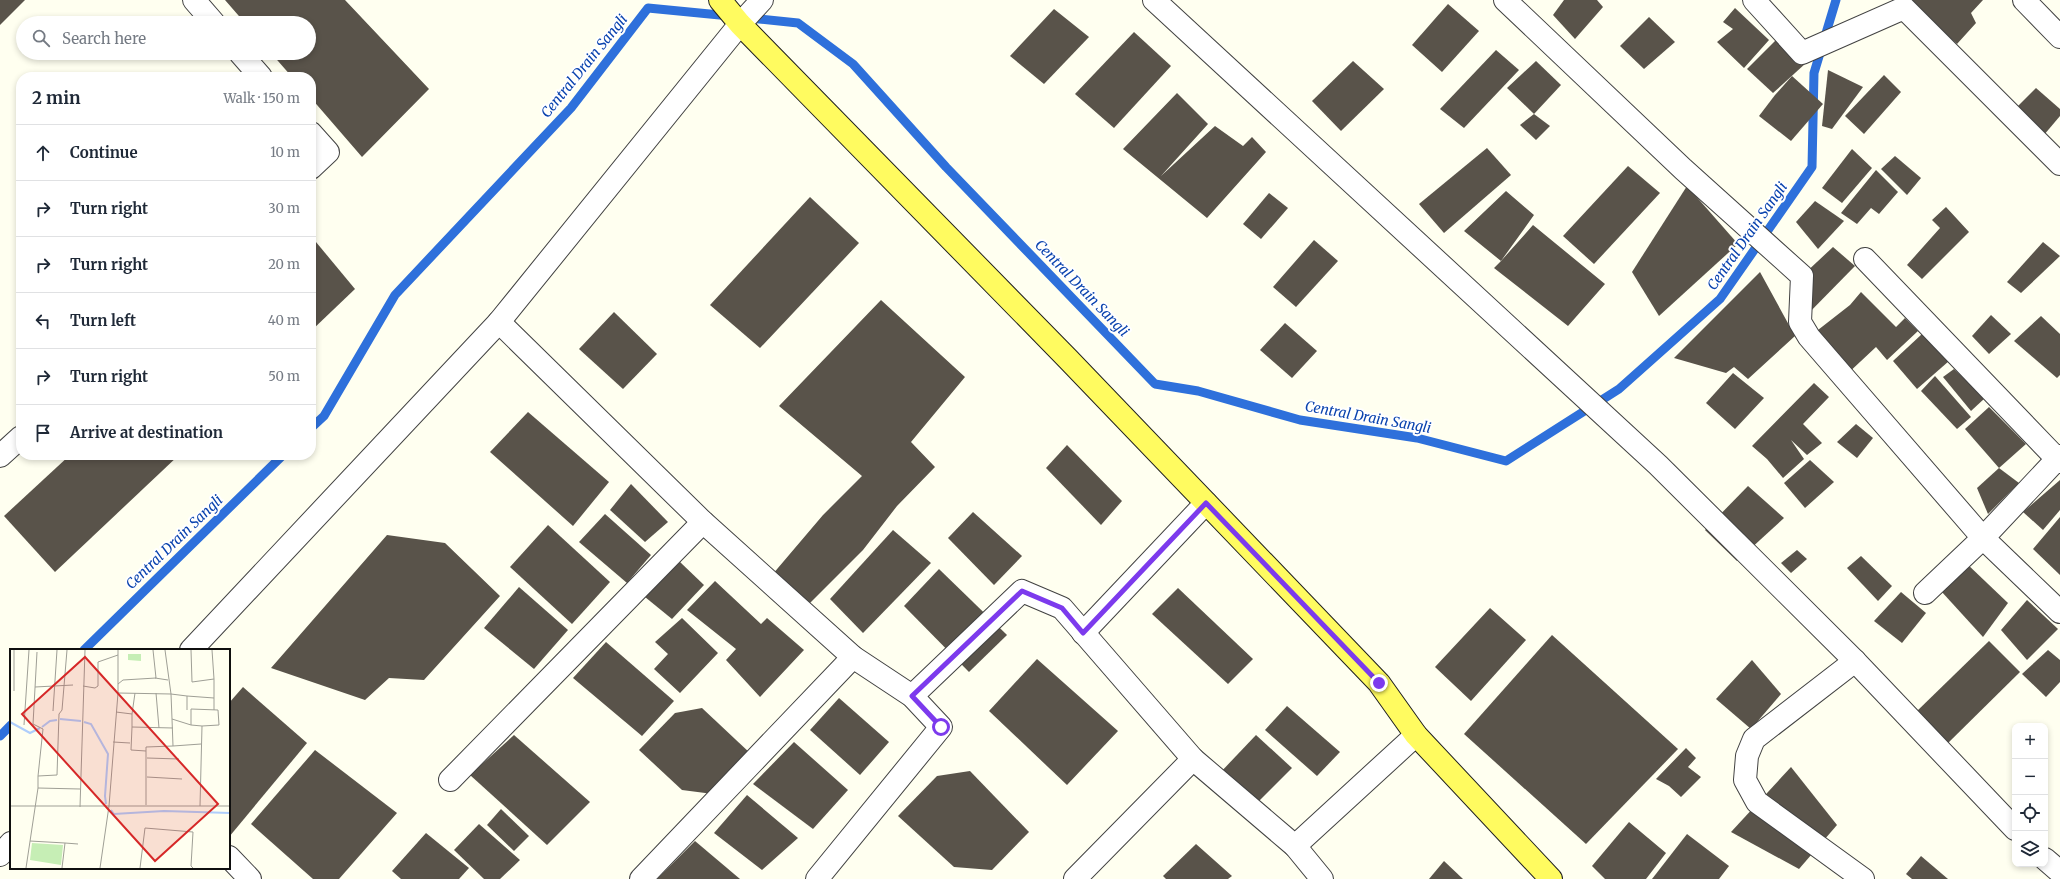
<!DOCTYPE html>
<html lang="en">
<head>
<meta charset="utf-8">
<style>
	:root { --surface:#fff; --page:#f2f2f3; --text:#1f2937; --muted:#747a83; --line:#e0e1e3 }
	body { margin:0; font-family:Merriweather,serif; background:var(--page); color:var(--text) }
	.controls { position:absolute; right:12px; bottom:12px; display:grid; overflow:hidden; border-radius:8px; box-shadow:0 2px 6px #0003 }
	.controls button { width:36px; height:36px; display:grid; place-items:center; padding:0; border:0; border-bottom:1px solid var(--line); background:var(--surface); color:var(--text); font:20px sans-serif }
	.stop { position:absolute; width:12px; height:12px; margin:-9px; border:3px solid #7c3aed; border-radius:50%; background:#fff }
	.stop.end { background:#7c3aed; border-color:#fff; box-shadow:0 1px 4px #0008 }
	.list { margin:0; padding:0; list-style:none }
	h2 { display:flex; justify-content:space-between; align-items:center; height:52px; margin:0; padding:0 16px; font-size:17px }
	h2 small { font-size:13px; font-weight:400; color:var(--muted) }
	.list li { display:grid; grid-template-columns:26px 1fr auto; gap:12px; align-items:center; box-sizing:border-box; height:56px; padding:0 16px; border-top:1px solid var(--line) }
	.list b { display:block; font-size:15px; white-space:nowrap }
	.list em { font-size:13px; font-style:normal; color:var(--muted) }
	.icon { flex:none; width:22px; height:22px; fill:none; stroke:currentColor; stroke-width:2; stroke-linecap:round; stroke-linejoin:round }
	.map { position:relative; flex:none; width:2060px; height:879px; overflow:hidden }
	.search { position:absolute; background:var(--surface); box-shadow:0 2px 6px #0003; left:16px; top:16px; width:300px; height:44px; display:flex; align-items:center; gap:10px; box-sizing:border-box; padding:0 14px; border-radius:22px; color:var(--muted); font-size:15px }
	.panel { position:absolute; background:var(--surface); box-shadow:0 2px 6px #0003; left:16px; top:72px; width:300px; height:388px; border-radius:16px }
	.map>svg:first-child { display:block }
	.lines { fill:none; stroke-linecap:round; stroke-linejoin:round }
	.stream { stroke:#2e70db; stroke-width:9 }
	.building { fill:#59534a }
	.minor-casing { stroke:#424242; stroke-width:24 }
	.major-casing { stroke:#202020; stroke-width:24 }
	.minor { stroke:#fff; stroke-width:22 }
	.major { stroke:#fffb60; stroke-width:22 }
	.route { stroke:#7c3aed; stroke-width:5 }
	.labels { text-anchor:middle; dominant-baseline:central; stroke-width:4; stroke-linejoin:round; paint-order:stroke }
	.water-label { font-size:14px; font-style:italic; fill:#0a43ae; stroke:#fff }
	.inset-river { fill:none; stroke:#afcefc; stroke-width:2 }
	.inset-road { fill:none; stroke:#9f9f96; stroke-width:1 }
	.view { fill:#d62828; fill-opacity:0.15; stroke:#d62828; stroke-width:2 }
	.inset-edge { fill:none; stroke:#0f0f0f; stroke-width:2 }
</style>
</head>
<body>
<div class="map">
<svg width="2060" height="879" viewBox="0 0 2060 879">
	<rect width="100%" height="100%" fill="#fffff0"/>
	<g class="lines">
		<g class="stream">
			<path d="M749 18 798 23 853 64 946 167 1155 384 1198 391 1300 420 1417 438 1506 461 1619 389 1720 299 1812 167 1814 73 1836 0"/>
			<path d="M311 428 324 416 395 295 571 108 648 8 730 16"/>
			<path d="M84 650 283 455"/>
			<path d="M0 736 11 725"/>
		</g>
	</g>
	<g class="building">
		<path d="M0 0H25L0 25Z"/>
		<path d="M225 0H345L429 89 362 157 311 98V77H292L271 53H309V23H245Z"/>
		<path d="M1564 0H1597L1603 7 1575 39 1553 15Z"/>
		<path d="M1906 0H1983L1971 13 1976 23 1957 44Z"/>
		<path d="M1448 4 1479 31 1442 72 1412 45Z"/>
		<path d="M1735 8 1769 40 1744 68 1717 42 1733 29 1723 22Z"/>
		<path d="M1054 9 1089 37 1044 84 1010 56Z"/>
		<path d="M1649 17 1675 42 1644 69 1620 46Z"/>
		<path d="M1134 32 1171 66 1114 128 1075 94Z"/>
		<path d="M1779 37 1806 63 1773 93 1747 69Z"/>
		<path d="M1496 50 1519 70 1464 128 1440 109Z"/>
		<path d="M1353 61 1384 89 1341 131 1312 101Z"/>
		<path d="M1536 61 1561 85 1534 114 1507 88Z"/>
		<path d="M1828 70 1863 87 1832 129 1822 126Z"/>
		<path d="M1884 75 1901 92 1864 134 1845 116Z"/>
		<path d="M1792 76 1823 104 1791 141 1759 116 1775 95Z"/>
		<path d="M2036 88 2060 109V116L2038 142 2010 114Z"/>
		<path d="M1177 93 1208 124 1161 176 1215 126 1243 146 1252 137 1266 152 1207 218 1123 149Z"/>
		<path d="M1534 114 1550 126 1536 140 1520 125Z"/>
		<path d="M1487 148 1511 175 1444 233 1419 204Z"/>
		<path d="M1852 149 1872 168 1842 203 1822 188Z"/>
		<path d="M1895 156 1921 178 1907 195 1881 169Z"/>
		<path d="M1628 166 1660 193 1594 264 1563 236Z"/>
		<path d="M1876 170 1898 192 1879 214 1871 208 1857 224 1841 213Z"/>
		<path d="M1687 186 1738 244 1659 316 1632 272Z"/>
		<path d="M1506 191 1534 215 1501 261 1533 225 1605 284 1568 326 1494 268 1501 261 1464 231Z"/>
		<path d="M1269 193 1288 208 1261 239 1243 224Z"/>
		<path d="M810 197 859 243 760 348 710 305Z"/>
		<path d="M1815 201 1844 221 1818 249 1796 222Z"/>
		<path d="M1946 207 1969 232 1922 279 1907 265 1940 228 1932 220Z"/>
		<path d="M311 236 355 289 311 331Z"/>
		<path d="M1314 240 1338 261 1296 307 1273 287Z"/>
		<path d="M2043 242 2060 256 2021 293 2007 282Z"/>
		<path d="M1833 247 1855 266 1800 322 1802 276Z"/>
		<path d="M1760 272 1795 336 1748 379 1734 367 1726 373 1674 358Z"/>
		<path d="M1861 292 1896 327 1905 318 1918 331 1887 360 1876 347 1845 376 1809 337 1850 305Z"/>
		<path d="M881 300 965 377 911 442 935 467 897 506 863 550 810 603 772 575 823 515 862 476 779 406Z"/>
		<path d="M614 312 657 354 623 389 579 349Z"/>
		<path d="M1991 315 2011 334 1989 354 1972 336Z"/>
		<path d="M2041 316 2060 334V375L2057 378 2014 341Z"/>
		<path d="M1285 323 1317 351 1292 378 1260 350Z"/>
		<path d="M1922 334 1949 361 1917 389 1893 361Z"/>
		<path d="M1954 369 1985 398 1971 411 1943 377Z"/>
		<path d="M1733 373 1764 398 1735 429 1706 403Z"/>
		<path d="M1935 376 1971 417 1957 429 1921 391Z"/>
		<path d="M1814 383 1829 397 1803 424 1822 443 1807 455 1791 440 1804 459 1783 478 1767 459 1752 446Z"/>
		<path d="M1989 407 2026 444 1999 468 1965 429Z"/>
		<path d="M528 412 609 482 573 526 490 452Z"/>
		<path d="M1856 424 1873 438 1857 458 1837 442Z"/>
		<path d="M1067 445 1122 501 1101 525 1046 468Z"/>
		<path d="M70 455H179L55 572 4 516Z"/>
		<path d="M1810 460 1834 482 1805 508 1784 483Z"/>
		<path d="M1999 468 2019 483 1988 514 1977 488Z"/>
		<path d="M2060 480V510L2043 530 2023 512Z"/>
		<path d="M631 484 668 522 645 542 610 510Z"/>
		<path d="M1748 486 1784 518 1737 561 1705 530Z"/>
		<path d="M973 512 1022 556 994 585 948 538Z"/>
		<path d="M605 514 651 555 627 583 579 542Z"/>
		<path d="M2060 517V575L2033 549Z"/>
		<path d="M548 525 610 582 572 624 510 567Z"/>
		<path d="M893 530 931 563 863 633 830 599Z"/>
		<path d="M387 535 445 543 500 596 424 680 389 678 365 700 271 668Z"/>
		<path d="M1797 550 1807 559 1791 573 1781 563Z"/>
		<path d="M1861 556 1892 586 1878 601 1847 568Z"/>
		<path d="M680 562 704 585 672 619 645 597Z"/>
		<path d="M1965 562 2008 603 1983 637 1941 591Z"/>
		<path d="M939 569 1007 635 969 672 904 606Z"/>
		<path d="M715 581 761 624 767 618 804 650 760 697 726 660 736 649 687 610Z"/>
		<path d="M519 587 568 630 534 669 484 628Z"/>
		<path d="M1178 588 1253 659 1228 684 1152 614Z"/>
		<path d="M1901 592 1926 613 1902 643 1874 621Z"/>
		<path d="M2027 600 2058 629 2027 660 2001 630Z"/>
		<path d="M1490 608 1526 640 1471 701 1435 667Z"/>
		<path d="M682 618 718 653 680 693 654 669 668 654 655 642Z"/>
		<path d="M1552 635 1678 749 1586 844 1464 734Z"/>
		<path d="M1989 641 2020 672 1946 745 1915 713Z"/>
		<path d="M606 642 674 701 642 736 573 678Z"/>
		<path d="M2048 650 2060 660V682L2046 697 2022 674Z"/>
		<path d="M1037 659 1118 731 1067 785 989 711Z"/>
		<path d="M1752 660 1781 694 1751 729 1716 699Z"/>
		<path d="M243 687 307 743 229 837V703Z"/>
		<path d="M839 698 889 742 860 775 810 730Z"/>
		<path d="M1287 706 1340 752 1317 776 1265 730Z"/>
		<path d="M702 708 751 754 713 794 682 790 639 750 675 713Z"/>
		<path d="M514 735 590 802 547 845 470 775Z"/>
		<path d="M1256 735 1292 768 1255 805 1218 775Z"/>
		<path d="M794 742 848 790 813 829 753 784Z"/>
		<path d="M1686 748 1696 758 1688 767 1701 777 1681 797 1669 786 1656 779Z"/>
		<path d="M315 750 397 813 339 879H313L251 824Z"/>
		<path d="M1791 767 1837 825 1799 869 1731 832Z"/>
		<path d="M970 771 1029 832 992 870 954 867 898 816 937 776Z"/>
		<path d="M747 795 798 838 762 870 714 833Z"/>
		<path d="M501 809 529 836 514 851 487 825Z"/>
		<path d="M1629 822 1666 853 1646 879H1605L1592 866Z"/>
		<path d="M479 824 520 860 500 879H484L454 850Z"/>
		<path d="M426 833 469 868 459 879H401L392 871Z"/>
		<path d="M1687 834 1729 866 1719 879H1652Z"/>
		<path d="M695 841 740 879H657Z"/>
		<path d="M1196 844 1232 876 1228 879H1166L1163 876Z"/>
		<path d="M1921 856 1948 879H1912L1906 874Z"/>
		<path d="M1444 861 1463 879H1429Z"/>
	</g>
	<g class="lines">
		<g class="minor-casing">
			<g id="minor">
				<path d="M194 0 214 23"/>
				<path d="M1154 0 1658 465 1855 661 2015 829"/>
				<path d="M1505 0 1683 169 1802 276 1800 322 1809 337 1983 538 2060 612"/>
				<path d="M1754 0 1802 53 1904 8 2060 164"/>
				<path d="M2024 0 2060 37"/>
				<path d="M240 53 261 77"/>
				<path d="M311 133 328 152 311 168"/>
				<path d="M1865 259 2060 462"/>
				<path d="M499 322 703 522 853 657 912 696 941 727 817 879"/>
				<path d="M0 456 21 437"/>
				<path d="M1925 593 1983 538 2060 456"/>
				<path d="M1083 633 1206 503"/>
				<path d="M191 650 499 322 740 24 762 0"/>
				<path d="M1855 661 1754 739 1747 756 1745 780 1757 802 1863 879"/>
				<path d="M912 696 1022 591 1062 608 1193 759 1075 879"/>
				<path d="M1193 759 1295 846 1416 735"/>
				<path d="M450 780 703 522"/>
				<path d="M1295 846 1322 879"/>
				<path d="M0 855 11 843"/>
				<path d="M229 857 250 879"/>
				<path d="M2045 859 2060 872"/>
				<path d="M641 879 853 657"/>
			</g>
		</g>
		<g class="major-casing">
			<path id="major" d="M720 0 740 24 1068 359 1379 683 1416 735 1551 879"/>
		</g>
		<use href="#minor" class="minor"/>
		<use href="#major" class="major"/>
	</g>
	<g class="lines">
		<path class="route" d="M941 727 912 696 1022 591 1062 608 1083 633 1206 503 1379 683"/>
	</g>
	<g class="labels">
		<g class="water-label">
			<text transform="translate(584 66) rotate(-51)">Central Drain Sangli</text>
			<text transform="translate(1747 236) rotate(-55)">Central Drain Sangli</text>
			<text transform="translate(1082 288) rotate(46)">Central Drain Sangli</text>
			<text transform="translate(1368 417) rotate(10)">Central Drain Sangli</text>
			<text transform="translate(174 542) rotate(-44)">Central Drain Sangli</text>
		</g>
	</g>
	<g transform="translate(10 649)">
		<rect width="220" height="220" fill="#fffff0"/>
		<path d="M118 5H131V12L118 11ZM22 194 53 196 51 216 20 211Z" fill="#c6eeb5"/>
		<path class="inset-river" d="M50 70 71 72M0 73 20 84 30 79M74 73 81 75 98 105 95 147 96 155M32 78 40 72 47 71M101 161 104 165 154 162 220 164"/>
		<path class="inset-road" d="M181 1 182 33 204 30 202 1M27 3 23 75 33 80 28 127M145 29 158 31M108 35 113 31 146 29 143 1M73 37 85 39 88 37V13L108 6M25 38 63 36M4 42V1M108 44 161 45 155 1M146 44 149 79M177 61V47L204 49M204 61V30M43 62 47 1M106 63 122 65V78M122 65 125 44M162 70 161 45 177 47M14 76 19 1M181 76V60L208 61 209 76 192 77M103 93 120 94M136 102 121 101 122 78 163 79M137 109 169 110M137 128 172 130M28 139V127L47 126 49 65 52 61 57 1M136 156V98L163 97M0 157H220M190 157 192 77 181 76 162 70 163 97 191 95M70 158 75 1M20 192 55 194 52 219M55 194 68 195M16 219 28 139 70 140M90 219 99 157 108 44V1M130 219 135 179 183 183 181 217 183 219"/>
		<path class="view" d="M75 8 208 155 145 212 12 65Z"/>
		<rect width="220" height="220" class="inset-edge"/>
	</g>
</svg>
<div class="controls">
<button>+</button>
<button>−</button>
<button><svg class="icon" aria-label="locate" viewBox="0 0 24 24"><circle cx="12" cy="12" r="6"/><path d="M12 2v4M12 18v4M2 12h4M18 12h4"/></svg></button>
<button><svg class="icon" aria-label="layers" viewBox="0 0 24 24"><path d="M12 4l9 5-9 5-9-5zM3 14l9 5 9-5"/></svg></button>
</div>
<div class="stop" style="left:941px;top:727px"></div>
<div class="stop end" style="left:1379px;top:683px"></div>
<div class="search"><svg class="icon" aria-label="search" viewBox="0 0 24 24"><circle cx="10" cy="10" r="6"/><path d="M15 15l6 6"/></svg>Search here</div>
<section class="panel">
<h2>2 min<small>Walk · 150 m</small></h2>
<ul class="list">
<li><svg class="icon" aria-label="ahead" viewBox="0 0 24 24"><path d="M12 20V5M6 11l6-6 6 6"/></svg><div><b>Continue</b></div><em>10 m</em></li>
<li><svg class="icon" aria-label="right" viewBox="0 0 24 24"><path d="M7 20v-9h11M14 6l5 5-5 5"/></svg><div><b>Turn right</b></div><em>30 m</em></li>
<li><svg class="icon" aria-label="right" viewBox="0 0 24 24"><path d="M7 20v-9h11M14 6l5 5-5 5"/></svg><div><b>Turn right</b></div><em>20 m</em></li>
<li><svg class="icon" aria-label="left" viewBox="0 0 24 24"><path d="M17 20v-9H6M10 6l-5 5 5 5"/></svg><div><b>Turn left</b></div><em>40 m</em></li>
<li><svg class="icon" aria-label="right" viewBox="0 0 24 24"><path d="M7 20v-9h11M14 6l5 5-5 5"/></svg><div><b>Turn right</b></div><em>50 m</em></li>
<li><svg class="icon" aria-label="arrive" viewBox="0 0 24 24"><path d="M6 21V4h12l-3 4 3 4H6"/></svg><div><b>Arrive at destination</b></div></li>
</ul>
</section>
</div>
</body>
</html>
